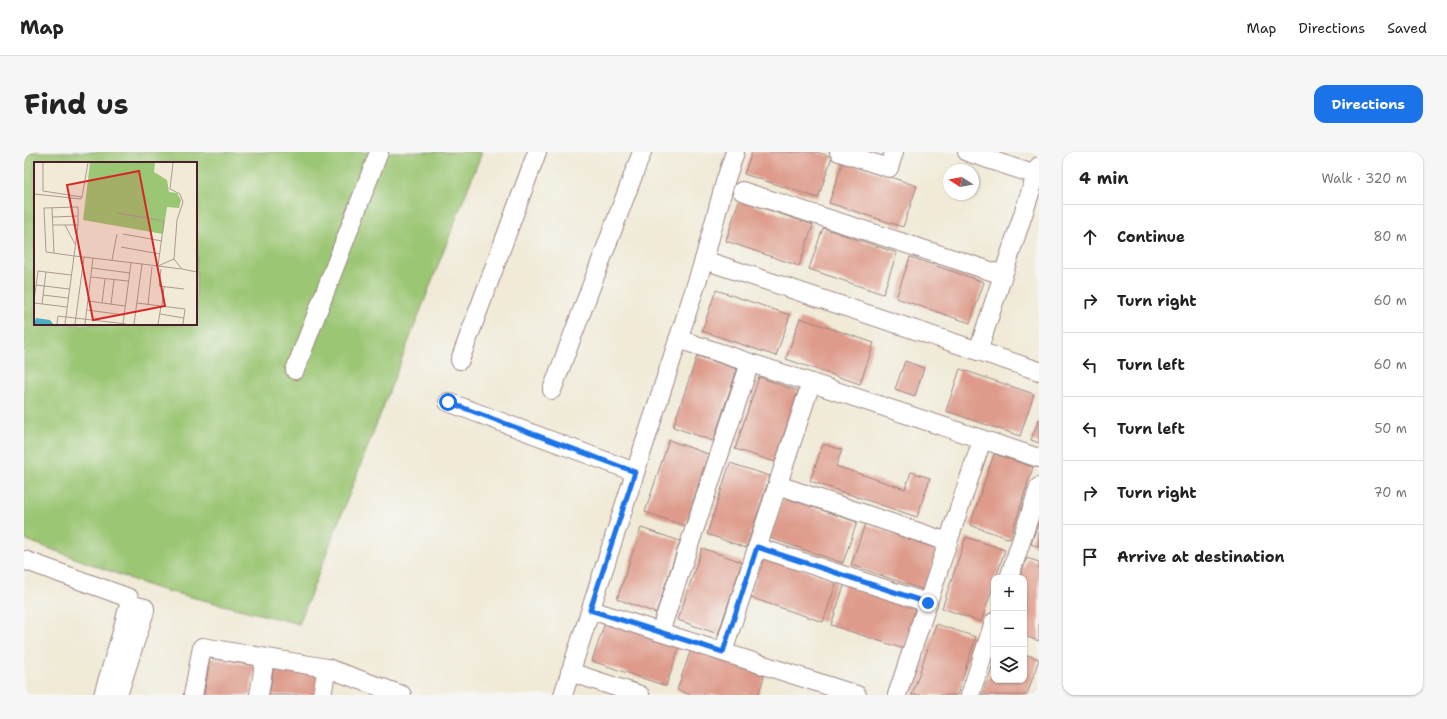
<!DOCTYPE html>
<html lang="en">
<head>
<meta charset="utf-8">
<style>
	:root { --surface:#fff; --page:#f6f6f6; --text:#222; --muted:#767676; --line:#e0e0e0; --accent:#1a73e8 }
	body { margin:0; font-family:"Shantell Sans",sans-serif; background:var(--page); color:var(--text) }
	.controls { position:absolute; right:12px; bottom:12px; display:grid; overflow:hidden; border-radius:8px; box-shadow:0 1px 3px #0004 }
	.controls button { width:36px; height:36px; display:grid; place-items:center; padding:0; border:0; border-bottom:1px solid var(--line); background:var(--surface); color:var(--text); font:20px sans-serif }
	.compass { position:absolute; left:919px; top:12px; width:36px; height:36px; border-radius:50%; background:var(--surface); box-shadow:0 1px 3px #0004; rotate:281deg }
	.stop { position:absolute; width:12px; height:12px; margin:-9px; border:3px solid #1a73e8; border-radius:50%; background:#fff }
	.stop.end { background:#1a73e8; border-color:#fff; box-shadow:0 1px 4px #0008 }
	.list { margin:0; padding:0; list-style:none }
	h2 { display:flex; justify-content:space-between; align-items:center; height:52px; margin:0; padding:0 16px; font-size:17px }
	h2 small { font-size:13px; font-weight:400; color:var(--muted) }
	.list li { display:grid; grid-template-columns:26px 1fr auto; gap:12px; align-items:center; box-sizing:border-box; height:64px; padding:0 16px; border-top:1px solid var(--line) }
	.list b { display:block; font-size:15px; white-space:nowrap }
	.list em { font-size:13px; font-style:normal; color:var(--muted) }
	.icon { flex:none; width:22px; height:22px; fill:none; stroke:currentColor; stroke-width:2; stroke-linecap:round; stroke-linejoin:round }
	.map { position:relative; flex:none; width:1015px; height:543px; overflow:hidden; border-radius:12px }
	header { display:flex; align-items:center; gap:24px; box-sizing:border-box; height:56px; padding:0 20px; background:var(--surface); border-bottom:1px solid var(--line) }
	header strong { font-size:19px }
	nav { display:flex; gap:22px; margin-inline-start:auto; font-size:14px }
	.intro { display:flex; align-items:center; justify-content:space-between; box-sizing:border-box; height:96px; padding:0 24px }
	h1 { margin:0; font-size:28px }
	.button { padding:10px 18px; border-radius:12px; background:var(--accent); color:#fff; font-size:14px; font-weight:700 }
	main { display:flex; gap:24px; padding:0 24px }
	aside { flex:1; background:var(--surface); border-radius:12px; box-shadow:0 1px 3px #0004 }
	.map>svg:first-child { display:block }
	.green { fill:#9bc673; stroke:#72724f; fill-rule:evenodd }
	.building { fill:#de9b8b }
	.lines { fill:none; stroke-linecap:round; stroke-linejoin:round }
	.minor-casing { stroke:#9d8481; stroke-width:20 }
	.minor { stroke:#fff; stroke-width:18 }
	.route { stroke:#1a73e8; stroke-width:5 }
	.inset-road { fill:none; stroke:#ae9992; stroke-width:1 }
	.view { fill:#d62828; fill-opacity:0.15; stroke:#d62828; stroke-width:2 }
	.inset-edge { fill:none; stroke:#4a1f2b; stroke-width:2 }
</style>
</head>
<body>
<header>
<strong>Map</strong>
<nav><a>Map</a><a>Directions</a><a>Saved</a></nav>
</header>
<div class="intro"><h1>Find us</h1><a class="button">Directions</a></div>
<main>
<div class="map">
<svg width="1015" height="543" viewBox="0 0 1015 543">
	<rect width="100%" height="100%" fill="#f6f6f2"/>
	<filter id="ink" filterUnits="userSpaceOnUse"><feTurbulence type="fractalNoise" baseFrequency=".025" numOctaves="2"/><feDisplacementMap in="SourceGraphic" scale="8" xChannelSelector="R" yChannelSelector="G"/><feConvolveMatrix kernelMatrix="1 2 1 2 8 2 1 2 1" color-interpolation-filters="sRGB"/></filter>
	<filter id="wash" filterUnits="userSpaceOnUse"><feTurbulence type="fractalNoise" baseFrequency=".012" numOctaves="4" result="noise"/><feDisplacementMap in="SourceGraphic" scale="16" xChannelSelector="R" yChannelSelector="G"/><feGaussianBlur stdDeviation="0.9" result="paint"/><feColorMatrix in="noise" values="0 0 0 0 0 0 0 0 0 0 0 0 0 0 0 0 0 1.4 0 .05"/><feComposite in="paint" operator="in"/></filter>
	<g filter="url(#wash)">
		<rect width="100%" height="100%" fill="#f0ead7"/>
		<path class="green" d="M0 0H458L275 472 131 436 0 387ZM11 11H172V172H11Z"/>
		<g id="blocks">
			<g class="building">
				<path d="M728 0H792L808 5 794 46 720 22Z"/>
				<path d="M819 9 893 34 879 75 805 51Z"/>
				<path d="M715 48 789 73 775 114 702 89Z"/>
				<path d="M799 76 873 101 859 142 785 117Z"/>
				<path d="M886 105 960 130 946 171 872 146Z"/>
				<path d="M692 138 766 163 752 204 678 179Z"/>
				<path d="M776 166 850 191 836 232 762 207Z"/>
				<path d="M673 204 713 217 689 289 649 275Z"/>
				<path d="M881 209 900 216 891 244 871 237Z"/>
				<path d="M936 217 1010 242 996 284 922 259Z"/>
				<path d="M735 225 774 239 751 310 711 297Z"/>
				<path d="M1015 267V291L1007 288Z"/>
				<path d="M645 288 684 302 661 374 621 360Z"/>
				<path d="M799 292 818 298 812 314 881 337 887 320 906 326 893 365 786 329Z"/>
				<path d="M970 302 1009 315 986 387 946 373Z"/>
				<path d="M706 311 746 324 722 396 683 382Z"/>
				<path d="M759 345 833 370 819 411 746 386Z"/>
				<path d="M1015 369V395L1007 392Z"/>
				<path d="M841 372 914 397 900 438 827 413Z"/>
				<path d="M617 376 656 389 632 461 593 447Z"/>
				<path d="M942 385 981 398 972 426H970V432L957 470 918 456Z"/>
				<path d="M678 396 718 410 694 482 654 468Z"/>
				<path d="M739 404 813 429 799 470 725 445Z"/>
				<path d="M1003 406 1015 410V489L1000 484V426H996Z"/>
				<path d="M821 431 893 455 880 497 807 473Z"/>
				<path d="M582 468 656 493 642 534 568 509Z"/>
				<path d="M912 472 952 485 933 543H888Z"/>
				<path d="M667 497 741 522 734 543H667L653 538Z"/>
				<path d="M1000 502 1015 507 1003 543H958L970 510V528H1000Z"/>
				<path d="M186 506 231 514 226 543H180Z"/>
				<path d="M250 514 295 522 291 543H245Z"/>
			</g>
		</g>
	</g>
	<g filter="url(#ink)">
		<use href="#blocks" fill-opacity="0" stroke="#9d8481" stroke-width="1"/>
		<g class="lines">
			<g class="minor-casing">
				<g id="minor">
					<path d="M815 0 865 16 870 0"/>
					<path d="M943 0 1012 23"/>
					<path d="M718 39 979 123"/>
					<path d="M680 108 1015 219"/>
					<path d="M654 187 1015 306"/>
					<path d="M954 199 1015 14"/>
					<path d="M436 208 513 0"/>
					<path d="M271 218 355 0"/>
					<path d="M528 238 618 0"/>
					<path d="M424 250 611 320"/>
					<path d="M754 333 924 390"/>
					<path d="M733 395 904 451"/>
					<path d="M0 408 105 446V452L97 483 79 543"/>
					<path d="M985 426 1015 335"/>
					<path d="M567 458 833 543"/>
					<path d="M636 480 726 211"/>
					<path d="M699 500 787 231"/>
					<path d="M546 520 616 543"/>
					<path d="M94 543 121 459V456L105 452"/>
					<path d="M169 543 178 495 303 516 378 543"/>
					<path d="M235 543 241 506"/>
					<path d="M298 543 303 516"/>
					<path d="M539 543 680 108 701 30 711 0"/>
					<path d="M873 543 958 288"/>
					<path d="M946 543 970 470"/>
				</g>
			</g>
			<use href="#minor" class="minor"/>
		</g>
	</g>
	<g class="lines" filter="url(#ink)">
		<path class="route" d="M424 250 611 320 566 458 699 500 733 395 904 451"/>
	</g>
	<g transform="translate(10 10)">
		<rect width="163" height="163" fill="#f0ead7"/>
		<path d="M56 1H121L120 10 133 18 135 30 143 31 147 38 145 46 133 45 129 72 49 58Z" fill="#9bc673"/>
		<path d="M2 156 16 158 19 162H0Z" fill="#49b0c8"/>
		<path class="inset-road" d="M9 1V29L48 35 54 1M139 1 136 27 146 32 149 40 143 58 140 97M0 32 47 37 48 35M0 43V80M18 46 20 91M83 51 130 59 124 104 147 107M19 55 44 54M19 63H44M31 63 41 82M89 72 128 79M87 85 126 92M78 98 83 72M58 106 96 111M127 107 125 124 150 127M57 115 94 119M2 123 35 127M9 133 34 136M0 138 4 109 37 113M54 139 91 144M0 141 33 145M68 141 71 117M103 141 151 147 149 162M8 142 12 110M77 142 80 118M114 142 118 105M128 144 130 125M53 148 90 153M126 152 150 156M23 162 24 154 92 162M31 162 40 94 44 63V45L10 46 12 90 40 94 50 95 108 102 124 104 140 97 148 107 163 110M41 162 50 95M51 162 59 96M89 162 97 101M100 162 108 102M124 162 127 144"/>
		<path class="view" d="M105 9 131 144 59 158 33 23Z"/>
		<rect width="163" height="163" class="inset-edge"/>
	</g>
</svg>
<div class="controls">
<button>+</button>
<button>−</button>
<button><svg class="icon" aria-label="layers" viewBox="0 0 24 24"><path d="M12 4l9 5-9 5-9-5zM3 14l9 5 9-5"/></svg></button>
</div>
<svg class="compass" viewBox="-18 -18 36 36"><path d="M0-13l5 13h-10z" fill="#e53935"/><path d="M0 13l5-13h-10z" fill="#767676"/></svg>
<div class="stop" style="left:424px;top:250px"></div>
<div class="stop end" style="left:904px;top:451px"></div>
</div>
<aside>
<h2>4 min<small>Walk · 320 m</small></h2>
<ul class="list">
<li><svg class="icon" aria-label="ahead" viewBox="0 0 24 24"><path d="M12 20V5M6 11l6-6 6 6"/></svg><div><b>Continue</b></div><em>80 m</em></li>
<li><svg class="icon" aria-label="right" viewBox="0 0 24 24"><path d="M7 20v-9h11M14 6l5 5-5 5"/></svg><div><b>Turn right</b></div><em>60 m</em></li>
<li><svg class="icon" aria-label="left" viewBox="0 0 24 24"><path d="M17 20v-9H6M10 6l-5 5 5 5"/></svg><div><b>Turn left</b></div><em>60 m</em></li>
<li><svg class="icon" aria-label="left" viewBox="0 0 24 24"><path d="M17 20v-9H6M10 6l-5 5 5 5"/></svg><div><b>Turn left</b></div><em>50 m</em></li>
<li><svg class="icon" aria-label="right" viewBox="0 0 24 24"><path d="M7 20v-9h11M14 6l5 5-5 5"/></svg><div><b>Turn right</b></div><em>70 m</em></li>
<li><svg class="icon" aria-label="arrive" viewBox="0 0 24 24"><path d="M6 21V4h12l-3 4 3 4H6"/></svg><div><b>Arrive at destination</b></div></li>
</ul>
</aside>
</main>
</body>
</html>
